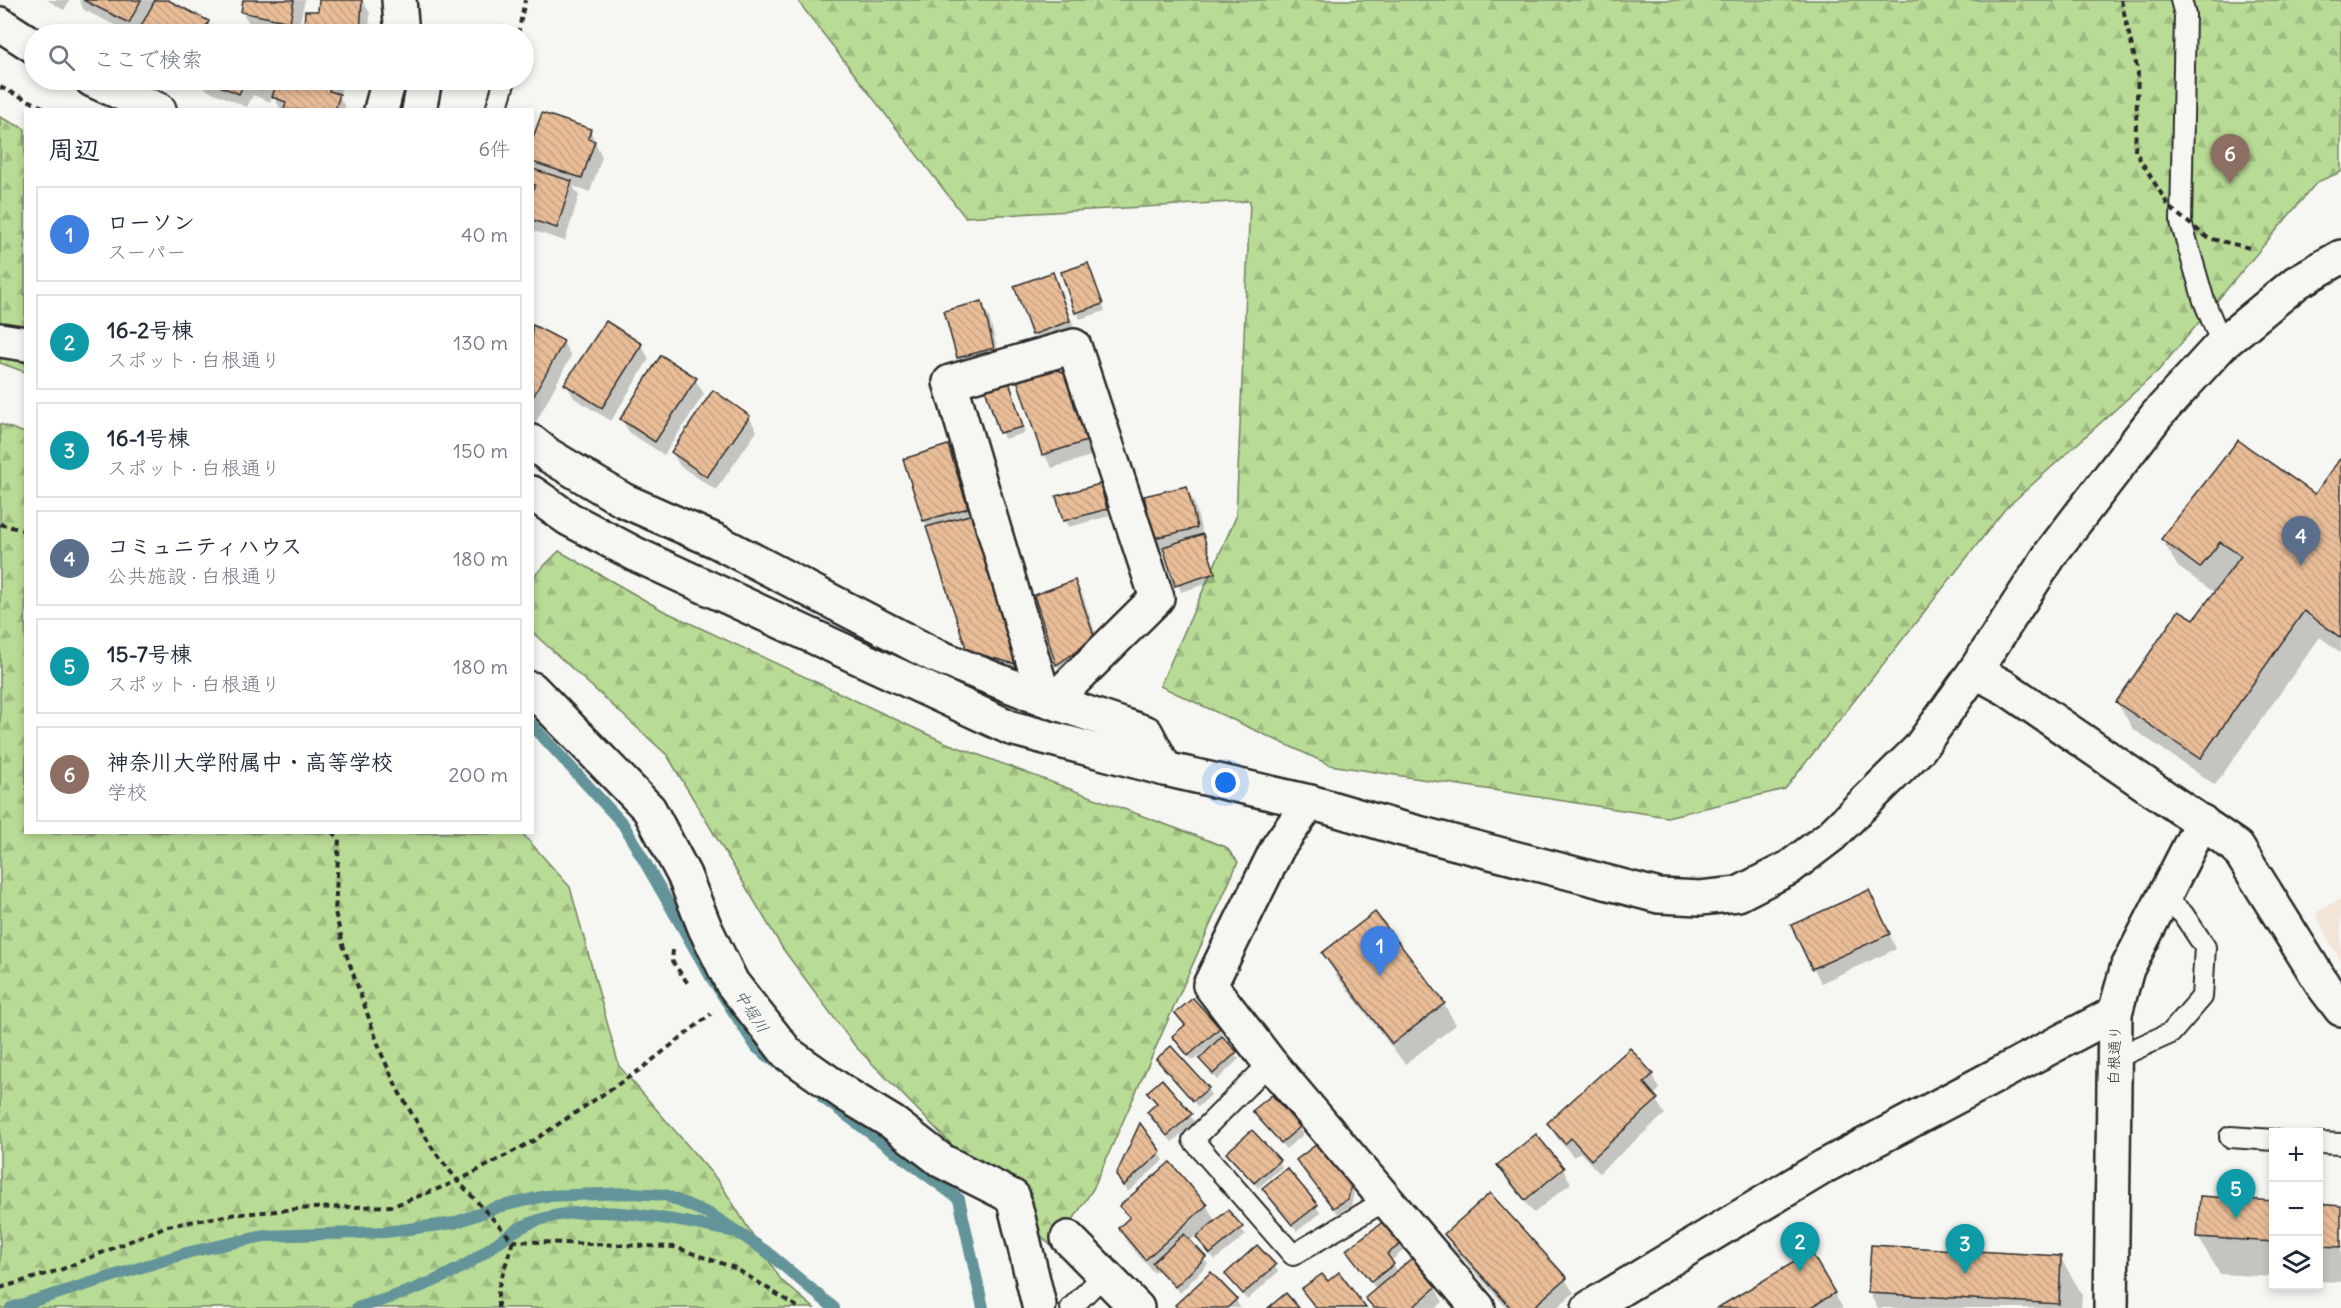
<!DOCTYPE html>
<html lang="ja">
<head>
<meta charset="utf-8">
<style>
	:root { --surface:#fff; --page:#f6f6f7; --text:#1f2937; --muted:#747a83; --line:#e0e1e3; --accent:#ea580c }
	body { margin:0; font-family:Delius,"Klee One",sans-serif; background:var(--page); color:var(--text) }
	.controls { position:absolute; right:18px; bottom:18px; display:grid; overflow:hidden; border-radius:0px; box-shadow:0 3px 9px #0003 }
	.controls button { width:54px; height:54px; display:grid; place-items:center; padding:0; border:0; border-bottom:2px solid var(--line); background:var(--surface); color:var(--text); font:30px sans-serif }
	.you { position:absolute; left:1226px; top:783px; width:21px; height:21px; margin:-15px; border:4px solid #fff; border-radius:50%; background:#1a73e8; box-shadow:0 0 0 9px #1a73e833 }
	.badge { display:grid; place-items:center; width:39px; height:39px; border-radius:50%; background:var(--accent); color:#fff; font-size:20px; font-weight:700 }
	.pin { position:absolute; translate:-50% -50px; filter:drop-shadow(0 2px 3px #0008) }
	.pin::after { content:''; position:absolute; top:32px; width:21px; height:18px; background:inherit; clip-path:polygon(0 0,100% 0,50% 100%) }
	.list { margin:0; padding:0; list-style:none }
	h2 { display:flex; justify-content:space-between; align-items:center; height:78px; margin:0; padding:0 24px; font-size:26px }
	h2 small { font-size:20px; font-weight:400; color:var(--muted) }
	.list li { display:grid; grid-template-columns:39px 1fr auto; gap:18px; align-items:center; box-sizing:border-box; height:96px; margin:0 12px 12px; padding:0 12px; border:2px solid var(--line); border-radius:0px }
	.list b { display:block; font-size:22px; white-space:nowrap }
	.list p { margin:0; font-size:20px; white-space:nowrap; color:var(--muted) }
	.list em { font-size:20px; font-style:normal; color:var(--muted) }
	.icon { flex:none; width:33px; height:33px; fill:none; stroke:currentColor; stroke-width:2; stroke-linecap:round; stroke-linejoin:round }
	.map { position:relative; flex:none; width:2341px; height:1308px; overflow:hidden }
	.search { position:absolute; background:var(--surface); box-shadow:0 3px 9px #0003; left:24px; top:24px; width:510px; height:66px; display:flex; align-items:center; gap:15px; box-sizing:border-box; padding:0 21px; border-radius:33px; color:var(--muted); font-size:22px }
	.panel { position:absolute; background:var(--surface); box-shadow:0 3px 9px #0003; left:24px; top:108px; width:510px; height:726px; border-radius:0px }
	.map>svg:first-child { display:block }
	.built { fill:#f2e5d7 }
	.forest { fill:url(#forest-firs); stroke:#728360; stroke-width:1.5 }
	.shadow { fill:#0003 }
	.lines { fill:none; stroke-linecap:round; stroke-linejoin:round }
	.stream { stroke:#639499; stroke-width:12 }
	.building { fill:url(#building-back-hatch); stroke:#2b2b2b; stroke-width:1.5 }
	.lane-casing { stroke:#2b2b2b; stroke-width:24 }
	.street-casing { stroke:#2b2b2b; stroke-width:38 }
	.secondary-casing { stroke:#2b2b2b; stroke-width:38 }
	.path { stroke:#2b2b2b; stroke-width:4; stroke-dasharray:6 4.5; stroke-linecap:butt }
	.lane { stroke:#f6f6f2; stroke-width:20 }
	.street { stroke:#f6f6f2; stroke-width:33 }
	.secondary { stroke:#f6f6f2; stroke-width:33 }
	.path-bridge { stroke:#2b2b2b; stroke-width:4; stroke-dasharray:6 4.5; stroke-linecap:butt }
	.labels { text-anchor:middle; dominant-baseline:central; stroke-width:6; stroke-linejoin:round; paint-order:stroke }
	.street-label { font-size:15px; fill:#2b2b2b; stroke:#f6f6f2 }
	.water-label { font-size:16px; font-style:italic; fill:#425759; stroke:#f6f6f2 }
</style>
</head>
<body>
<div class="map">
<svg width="2341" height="1308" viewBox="0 0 2341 1308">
	<defs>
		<pattern id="forest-firs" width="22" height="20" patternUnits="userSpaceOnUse" patternTransform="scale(1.5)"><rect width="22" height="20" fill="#b8db95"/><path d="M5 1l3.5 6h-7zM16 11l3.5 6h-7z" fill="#9ebc81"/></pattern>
		<pattern id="building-back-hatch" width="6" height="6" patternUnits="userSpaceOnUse" patternTransform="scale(1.5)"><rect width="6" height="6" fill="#e9bd98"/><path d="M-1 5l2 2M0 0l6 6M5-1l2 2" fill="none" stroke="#c8a383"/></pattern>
	</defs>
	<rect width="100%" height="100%" fill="#f6f6f2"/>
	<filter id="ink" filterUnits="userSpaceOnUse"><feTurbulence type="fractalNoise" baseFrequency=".0167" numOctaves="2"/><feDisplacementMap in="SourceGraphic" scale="12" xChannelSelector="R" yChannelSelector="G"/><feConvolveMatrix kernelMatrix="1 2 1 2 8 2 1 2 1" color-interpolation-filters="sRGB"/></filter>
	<g filter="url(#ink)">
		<path class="built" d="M2341 899V962L2317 918 2318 910Z"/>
		<g class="forest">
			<path d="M797 0H2341V172L2317 182 2158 371 2005 509 1785 789 1667 817 1330 765 1160 686 1236 517 1250 201 965 217Z"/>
			<path d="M0 117 25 129V372L0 363Z"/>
			<path d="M0 424 25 433 26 832 522 833 570 887 619 1066 720 1183 781 1280 814 1308H0Z"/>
			<path d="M559 551 662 610 944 742 1226 847 1238 862 1093 1189 1054 1249 855 1046 783 949 667 755 533 633V577Z"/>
		</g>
		<g class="shadow">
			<path d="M47 0H70L64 10Z"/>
			<path d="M79 0H154L155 3 157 0H165L208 22 215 34H141L140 32 138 34H133L84 10Z"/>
			<path d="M245 0H305L297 34 251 26 242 12Z"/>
			<path d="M320 0H362L370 13 369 34H305L306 12 319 13Z"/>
			<path d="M219 30 228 34H217Z"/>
			<path d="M201 80H340L343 84 339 96 347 110H281L273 95 270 102 253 95 247 107 207 90Z"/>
			<path d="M590 130 602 157 590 192 573 186 579 196 565 241 534 231 532 145Z"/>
			<path d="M1088 265 1105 311 1080 319 1063 273Z"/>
			<path d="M1052 273 1060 288 1077 335 1041 348 1033 334Z"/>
			<path d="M981 303 989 317 1001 362 966 371 958 357Z"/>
			<path d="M532 329 563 342 571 356 535 424 532 423Z"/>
			<path d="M641 345 649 359 611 421 574 398 566 384Z"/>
			<path d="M695 379 704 394 664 455 630 433 621 419Z"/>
			<path d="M1007 380 1025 433 1004 439 986 386Z"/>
			<path d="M1074 389 1094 455 1052 468 1044 454Z"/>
			<path d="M749 417 757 431 716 490 680 466 672 452Z"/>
			<path d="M947 446 955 460 1026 678 977 665 968 650 929 528 924 521 905 459Z"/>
			<path d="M2341 460V653L2320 637 2215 785 2133 729 2117 702 2194 621 2215 593 2178 567 2162 539 2315 496Z"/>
			<path d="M1099 486 1109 516 1069 527 1065 520Z"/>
			<path d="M1186 488 1194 502 1203 536 1218 580 1181 592 1166 551 1163 552 1155 537Z"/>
			<path d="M1075 582 1083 596 1102 653 1065 678 1057 665 1035 596Z"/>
			<path d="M1877 906 1896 949 1821 983 1793 926Z"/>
			<path d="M1324 954 1444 1004 1456 1025 1405 1064 1336 975Z"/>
			<path d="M1193 1000 1219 1029 1223 1036 1221 1037 1239 1059 1217 1080 1201 1059 1213 1048 1211 1046 1193 1061 1174 1037 1186 1026 1177 1013Z"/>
			<path d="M1630 1050 1652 1075 1660 1089 1653 1096 1665 1114 1599 1173 1580 1152 1574 1157 1557 1138 1549 1123Z"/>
			<path d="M1158 1060 1207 1089 1211 1095 1198 1107Z"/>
			<path d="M1162 1081 1195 1122 1172 1142 1149 1113 1158 1105 1149 1092Z"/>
			<path d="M1254 1112 1299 1128 1303 1135 1286 1149Z"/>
			<path d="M1140 1126 1164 1160 1128 1192 1118 1175Z"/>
			<path d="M1228 1153 1278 1160 1282 1167 1258 1188Z"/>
			<path d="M1499 1166 1563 1169 1571 1183 1534 1213 1507 1180Z"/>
			<path d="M1302 1167 1350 1186 1354 1193 1351 1206 1338 1214Z"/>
			<path d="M1286 1170 1321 1213 1297 1231 1268 1195Z"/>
			<path d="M2274 1202V1277L2220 1274 2198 1237Z"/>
			<path d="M1206 1205 1216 1222 1228 1212 1246 1235 1215 1260 1196 1235 1189 1242 1208 1264 1180 1293 1158 1270 1154 1273 1128 1243 1119 1229 1129 1220 1121 1206Z"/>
			<path d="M2318 1205 2341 1207V1282L2318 1281Z"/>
			<path d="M1446 1235 1565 1279 1574 1293 1556 1308H1507L1454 1249Z"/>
			<path d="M1400 1245 1403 1251 1391 1261 1398 1272 1412 1260 1435 1288 1443 1302 1436 1308H1373L1367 1298 1377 1290 1352 1257Z"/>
			<path d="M1810 1254 1843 1308H1720Z"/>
			<path d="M2060 1257 2082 1294 2081 1308H1878L1869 1293Z"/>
			<path d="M1275 1266 1278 1272 1247 1300 1227 1274Z"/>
			<path d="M1236 1300 1240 1308H1179Z"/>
		</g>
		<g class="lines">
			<g class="stream">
				<path d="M532 725 623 824 711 977 757 1048 781 1066"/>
				<path d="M823 1098 959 1199 983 1308"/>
				<path d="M11 1308 190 1252 264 1236 386 1232 454 1223 498 1207 545 1196 631 1193 665 1195 712 1215 767 1252 834 1308"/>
				<path d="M357 1308C394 1297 434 1284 467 1264 487 1252 503 1236 524 1226 582 1198 670 1219 731 1231"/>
			</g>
		</g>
		<g class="building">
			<path d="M83 0H141L129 23Z"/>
			<path d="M155 0H168L209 21 202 34H142L138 32Z"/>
			<path d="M243 0H294L290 22 241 12Z"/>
			<path d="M319 0H362L360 34H304L305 11H318Z"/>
			<path d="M205 80H265L261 89 245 81 239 94Z"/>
			<path d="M278 80H332L329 91 340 94 335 110H284L286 102 272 97Z"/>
			<path d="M542 113 591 129 588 139 595 141 582 178 532 162V140Z"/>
			<path d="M532 169 572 181 557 228 532 220V193L535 185 532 184Z"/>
			<path d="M1088 263 1103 304 1075 313 1061 272Z"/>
			<path d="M1053 272 1070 321 1032 335 1014 286Z"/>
			<path d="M982 301 994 348 957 358 944 311Z"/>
			<path d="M606 321 642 344 602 408 564 384Z"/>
			<path d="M533 325 564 341 532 399V325Z"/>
			<path d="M661 355 697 378 655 442 620 419Z"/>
			<path d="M1044 366 1066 373 1087 441 1042 455 1016 377Z"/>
			<path d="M1008 378 1023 427 999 433 984 385Z"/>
			<path d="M713 390 750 416 707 477 671 452Z"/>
			<path d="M2238 440 2315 494 2341 457V638L2304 611 2200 759 2116 702 2179 610 2194 619 2241 556 2220 542 2200 568 2161 539Z"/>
			<path d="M948 445 968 508 923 521 903 459Z"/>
			<path d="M1100 484 1107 509 1063 521 1056 496Z"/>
			<path d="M1187 486 1197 528 1154 538 1144 496Z"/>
			<path d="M973 514 1019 665 967 651 926 527Z"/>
			<path d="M1203 534 1215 573 1175 586 1163 547Z"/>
			<path d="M1075 580 1095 639 1056 665 1034 595Z"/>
			<path d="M1869 890 1890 934 1812 969 1791 925Z"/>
			<path d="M1375 912 1445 1003 1392 1044 1322 953Z"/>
			<path d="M1193 998 1220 1028 1188 1056 1172 1036 1185 1025 1175 1013Z"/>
			<path d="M1222 1036 1237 1052 1213 1074 1199 1059Z"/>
			<path d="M1171 1046 1209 1088 1193 1101 1156 1059Z"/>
			<path d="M1630 1048 1653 1074 1644 1083 1658 1099 1591 1160 1571 1138 1565 1144 1547 1123Z"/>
			<path d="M1162 1079 1192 1114 1167 1136 1147 1112 1157 1103 1147 1092Z"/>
			<path d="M1272 1095 1300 1127 1281 1143 1252 1111Z"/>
			<path d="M1140 1123 1161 1152 1123 1186 1116 1175Z"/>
			<path d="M1252 1130 1280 1160 1254 1183 1226 1153Z"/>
			<path d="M1536 1134 1564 1168 1525 1200 1497 1165Z"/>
			<path d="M1317 1144 1351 1185 1348 1199 1333 1208 1296 1160Z"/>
			<path d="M1170 1162 1207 1205 1145 1260 1118 1228 1130 1217 1119 1206Z"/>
			<path d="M1287 1168 1318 1205 1292 1225 1262 1188Z"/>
			<path d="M1490 1193 1567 1278 1532 1308H1511L1444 1234Z"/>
			<path d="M2200 1196 2274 1201V1242L2197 1237Z"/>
			<path d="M2318 1204 2341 1206V1247L2318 1246Z"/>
			<path d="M1228 1210 1243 1227 1210 1254 1196 1237Z"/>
			<path d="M1384 1221 1401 1244 1387 1254 1394 1264 1371 1282 1346 1250Z"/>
			<path d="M1184 1234 1206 1257 1175 1287 1152 1263Z"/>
			<path d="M1257 1245 1276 1265 1243 1294 1225 1274Z"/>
			<path d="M1871 1245 2061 1256 2059 1304 1868 1293Z"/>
			<path d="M1811 1252 1835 1293 1810 1308H1717Z"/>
			<path d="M1412 1258 1436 1287 1412 1308H1374L1365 1298Z"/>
			<path d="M1211 1272 1237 1299 1227 1308H1178L1175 1305Z"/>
			<path d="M1339 1272 1366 1308H1316L1301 1289 1322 1274 1328 1281Z"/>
			<path d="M1286 1293 1299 1308H1268Z"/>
		</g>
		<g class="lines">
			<g class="lane-casing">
				<g id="lane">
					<path d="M2181 0 2185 15 2181 222 2204 301 2222 344"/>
					<path d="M496 110 505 80"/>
					<path d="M2113 1059 2171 1033 2202 997 2205 947 2183 914 2163 897"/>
					<path d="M1270 1063 1193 1140 1293 1255 1386 1200"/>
					<path d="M2230 1137 2274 1140"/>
					<path d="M2318 1143 2341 1144"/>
					<path d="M1071 1308 1104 1275"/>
				</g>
			</g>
			<g class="street-casing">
				<g id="street">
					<path d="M0 24 34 46"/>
					<path d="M92 80 159 110"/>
					<path d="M419 110 425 80"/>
					<path d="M0 340 26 344"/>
					<path d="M532 442 548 455 623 500 716 541 934 655 1036 696 1146 733 1165 769"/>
					<path d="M1975 671 2006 688 2237 847 2325 988 2341 1009"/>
					<path d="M532 689 649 809 684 875 705 928 732 983 787 1053 847 1095 893 1123 942 1161 1013 1197 1039 1305"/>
					<path d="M1044 698 950 382 1074 346 1157 598 1053 701"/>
					<path d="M1310 802 1278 847 1210 985 1270 1063 1478 1308"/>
					<path d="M1068 1238 1137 1308"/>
					<path d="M1589 1308 1825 1166 2115 1013"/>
				</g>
			</g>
			<g class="secondary-casing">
				<g id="secondary">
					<path d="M399 0 402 34"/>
					<path d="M381 110 389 80"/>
					<path d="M532 493 569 519 637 555 1011 728 1165 769 1310 802 1399 828 1659 896 1700 898 1738 894 1789 868 1831 836 1919 749 1975 671 2052 552 2157 415 2222 344 2297 282 2341 257"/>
					<path d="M2111 1308 2115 1013 2127 969 2202 822"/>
				</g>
			</g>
			<g class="path">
				<path d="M518 34 525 0"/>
				<path d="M0 87 49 110"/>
				<path d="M0 524 26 531"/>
				<path d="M332 832 339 839 335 912 344 948 382 1055 399 1092 434 1151 458 1181 513 1241 674 1247 735 1268 799 1308"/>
				<path d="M673 950 672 961 689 985"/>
				<path d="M0 1288 60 1270 167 1226 230 1215 310 1208 393 1206 458 1181 533 1141 641 1069 711 1014"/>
				<path d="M498 1308V1289L513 1241"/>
			</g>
			<use href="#lane" class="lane"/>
			<use href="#street" class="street"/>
			<use href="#secondary" class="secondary"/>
			<path class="path-bridge" d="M2121 0 2138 72 2135 151 2170 208 2208 238 2250 248"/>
		</g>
	</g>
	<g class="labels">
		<g class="street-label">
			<text transform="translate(2114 1055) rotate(-88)">白根通り</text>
		</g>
		<g class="water-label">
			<text transform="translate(752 1011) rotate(57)">中堀川</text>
		</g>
	</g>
</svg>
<div class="controls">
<button>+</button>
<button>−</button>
<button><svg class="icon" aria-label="layers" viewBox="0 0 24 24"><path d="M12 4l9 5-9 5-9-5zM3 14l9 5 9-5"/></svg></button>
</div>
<div class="you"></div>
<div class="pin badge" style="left:1380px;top:976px;background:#3f7fe0">1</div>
<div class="pin badge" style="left:1800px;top:1272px;background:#0f9aa8">2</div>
<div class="pin badge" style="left:1965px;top:1274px;background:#0f9aa8">3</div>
<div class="pin badge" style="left:2301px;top:566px;background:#5c6f8a">4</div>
<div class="pin badge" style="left:2236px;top:1219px;background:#0f9aa8">5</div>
<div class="pin badge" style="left:2230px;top:184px;background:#8d6e63">6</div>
<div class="search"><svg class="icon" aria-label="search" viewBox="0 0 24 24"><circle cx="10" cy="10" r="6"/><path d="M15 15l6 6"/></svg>ここで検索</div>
<section class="panel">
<h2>周辺<small>6件</small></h2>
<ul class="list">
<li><span class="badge" style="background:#3f7fe0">1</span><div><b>ローソン</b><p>スーパー</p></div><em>40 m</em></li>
<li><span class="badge" style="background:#0f9aa8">2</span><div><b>16-2号棟</b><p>スポット · 白根通り</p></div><em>130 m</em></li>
<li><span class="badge" style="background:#0f9aa8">3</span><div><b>16-1号棟</b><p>スポット · 白根通り</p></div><em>150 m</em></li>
<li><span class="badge" style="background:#5c6f8a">4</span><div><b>コミュニティハウス</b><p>公共施設 · 白根通り</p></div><em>180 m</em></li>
<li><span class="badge" style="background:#0f9aa8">5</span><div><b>15-7号棟</b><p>スポット · 白根通り</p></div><em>180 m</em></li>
<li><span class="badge" style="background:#8d6e63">6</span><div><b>神奈川大学附属中・高等学校</b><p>学校</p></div><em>200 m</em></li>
</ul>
</section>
</div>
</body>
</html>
